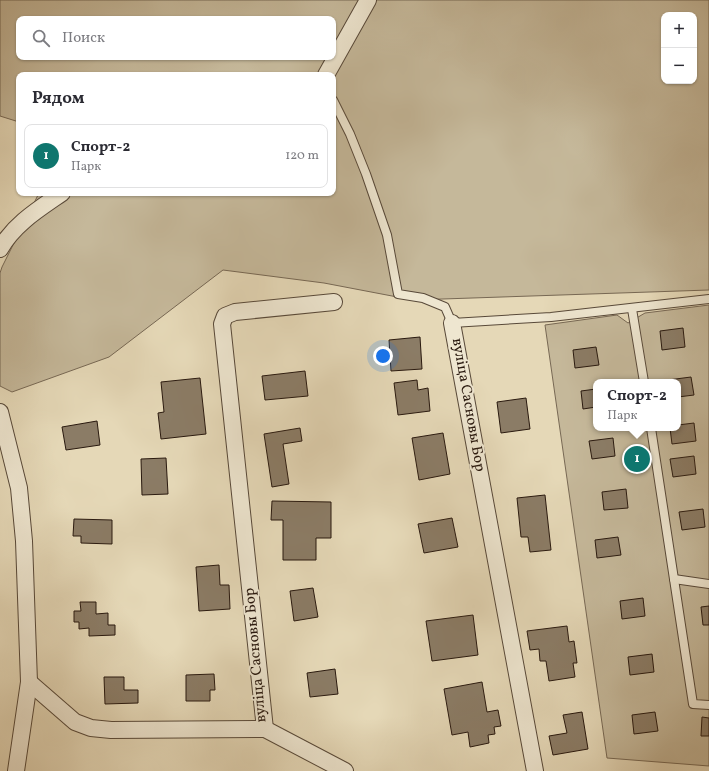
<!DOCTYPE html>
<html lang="ru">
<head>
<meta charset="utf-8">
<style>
	:root { --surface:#fff; --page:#f2f2f3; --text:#2b2b33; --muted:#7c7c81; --line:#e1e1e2; --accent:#0f766e }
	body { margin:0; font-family:Vollkorn,serif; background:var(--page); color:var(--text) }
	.controls { position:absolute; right:12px; top:12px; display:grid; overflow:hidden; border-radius:8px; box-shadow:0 1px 3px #0004 }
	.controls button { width:36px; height:36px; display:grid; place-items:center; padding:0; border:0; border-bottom:1px solid var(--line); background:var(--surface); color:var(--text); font:20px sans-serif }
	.you { position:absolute; left:383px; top:356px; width:14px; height:14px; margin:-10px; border:3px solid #fff; border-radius:50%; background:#1a73e8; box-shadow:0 0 0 6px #1a73e833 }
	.badge { display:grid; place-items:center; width:26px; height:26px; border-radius:50%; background:var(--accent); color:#fff; font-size:13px; font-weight:700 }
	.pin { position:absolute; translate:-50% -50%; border:2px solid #fff; box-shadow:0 1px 4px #0006 }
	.popup { position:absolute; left:593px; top:379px; width:88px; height:52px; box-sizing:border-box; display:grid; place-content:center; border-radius:8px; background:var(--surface); filter:drop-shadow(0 1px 3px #0005); font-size:13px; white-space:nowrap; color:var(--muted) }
	.popup b { font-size:15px; color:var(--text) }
	.popup::after { content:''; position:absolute; left:50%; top:100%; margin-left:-8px; border:8px solid transparent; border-top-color:var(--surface) }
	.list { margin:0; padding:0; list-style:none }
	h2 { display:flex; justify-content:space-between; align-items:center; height:52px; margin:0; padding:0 16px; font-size:17px }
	h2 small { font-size:13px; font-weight:400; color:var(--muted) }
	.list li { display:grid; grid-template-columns:26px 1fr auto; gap:12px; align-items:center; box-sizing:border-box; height:64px; margin:0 8px 8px; padding:0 8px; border:1px solid var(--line); border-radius:8px }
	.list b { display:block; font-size:15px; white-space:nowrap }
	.list p { margin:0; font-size:13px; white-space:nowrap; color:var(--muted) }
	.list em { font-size:13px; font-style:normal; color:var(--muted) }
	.icon { flex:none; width:22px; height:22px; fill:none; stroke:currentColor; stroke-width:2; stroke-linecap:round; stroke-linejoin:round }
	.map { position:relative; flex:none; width:709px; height:771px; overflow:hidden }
	.search { position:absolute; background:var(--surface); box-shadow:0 1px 3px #0004; left:16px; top:16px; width:320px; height:44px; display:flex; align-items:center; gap:10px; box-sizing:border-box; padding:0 14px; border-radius:8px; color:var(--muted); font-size:15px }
	.panel { position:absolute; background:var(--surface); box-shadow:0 1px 3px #0004; left:16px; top:72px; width:320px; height:124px; border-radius:8px }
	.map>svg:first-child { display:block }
	.green { fill:#c5b89a; stroke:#776854; fill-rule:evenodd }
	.building { fill:#8b7c66; stroke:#29190f }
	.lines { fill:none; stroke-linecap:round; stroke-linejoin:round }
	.service-casing { stroke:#584939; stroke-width:10 }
	.minor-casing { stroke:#584939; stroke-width:18 }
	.service { stroke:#eee6d0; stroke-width:8 }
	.minor { stroke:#eee6d0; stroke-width:16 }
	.labels { text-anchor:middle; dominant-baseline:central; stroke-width:4; stroke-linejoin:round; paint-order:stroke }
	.street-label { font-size:15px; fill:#29190f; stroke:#eee6d0 }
</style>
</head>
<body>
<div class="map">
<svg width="709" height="771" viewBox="0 0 709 771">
	<rect width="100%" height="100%" fill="#e5d8b7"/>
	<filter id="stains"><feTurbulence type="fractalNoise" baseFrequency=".005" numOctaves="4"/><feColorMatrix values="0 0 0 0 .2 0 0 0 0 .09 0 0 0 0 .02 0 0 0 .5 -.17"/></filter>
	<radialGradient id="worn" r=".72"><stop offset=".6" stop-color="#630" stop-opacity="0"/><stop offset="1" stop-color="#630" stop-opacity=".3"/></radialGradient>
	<g class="green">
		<path d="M0 0H709V290L413 300 324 283 223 270 109 357 12 392 0 386V273L2 267 38 195 43 193H333V75H243V73L232 75H19V122L0 116ZM664 15H694V81H664ZM19 19H333V57H19Z"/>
		<path d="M709 305V766L607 758 545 325 617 315 628 323 645 313ZM596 382H678V428H596Z"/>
	</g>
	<g class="building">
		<path d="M683 328 685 347 662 350 660 331Z"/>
		<path d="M420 337 422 369 391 371 389 340Z"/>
		<path d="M596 347 599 365 575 368 573 350Z"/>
		<path d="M305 371 308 396 265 400 262 376Z"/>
		<path d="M691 377 694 395 678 397V382H668V380Z"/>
		<path d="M200 378 206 434 161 439 158 413 164 412 161 382Z"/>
		<path d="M417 380 418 390 428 388 430 411 398 415 394 383Z"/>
		<path d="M596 389V407L583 409 581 391Z"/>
		<path d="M526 398 530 429 501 433 497 402Z"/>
		<path d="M97 421 100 445 66 450 62 427Z"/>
		<path d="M694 423 696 441 672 444 670 428H678V425Z"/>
		<path d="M300 428 302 441 283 444 289 484 272 487 264 434Z"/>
		<path d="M443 433 450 474 419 480 412 438Z"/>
		<path d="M613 438 615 456 592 459 589 441Z"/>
		<path d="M694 456 696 474 673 477 670 459Z"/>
		<path d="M166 458 168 494 142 495 141 459Z"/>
		<path d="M626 489 628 508 604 510 602 492Z"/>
		<path d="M545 495 551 550 530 552 528 537H521L517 498Z"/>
		<path d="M272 501 331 502V538H316V560H283V520H271Z"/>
		<path d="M703 509 705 527 682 530 679 512Z"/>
		<path d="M452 518 458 547 424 553 418 524Z"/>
		<path d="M74 519 112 520V544L81 543V536H73Z"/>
		<path d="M618 537 621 555 597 558 595 540Z"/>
		<path d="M219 565 220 585H229L230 609 199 611 196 567Z"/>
		<path d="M313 588 318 617 294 621 290 591Z"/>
		<path d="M643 598 645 616 622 619 620 601Z"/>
		<path d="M80 602H96V614L108 613V625H115V635L89 636V628L79 629V622H74V611H81Z"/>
		<path d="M709 606V625H703L701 607Z"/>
		<path d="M473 615 478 655 432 661 426 621Z"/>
		<path d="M567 626 569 642 574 641 577 663H573L575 677 549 681 546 661H540L539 649 530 650 527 631Z"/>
		<path d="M652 654 654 672 630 675 628 657Z"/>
		<path d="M335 669 338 694 310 697 307 673Z"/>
		<path d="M214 674 215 690H210V701H186V675Z"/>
		<path d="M104 677H124V690H138V703L105 704Z"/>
		<path d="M482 682 487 712 498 710 501 726 494 727 495 734 488 735 489 743 470 747 468 732 452 735 444 689Z"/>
		<path d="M582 712 588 749 553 755 549 736 567 733 563 715Z"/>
		<path d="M655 712 658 731 634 734 632 715Z"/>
		<path d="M702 717 709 718V736H701Z"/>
	</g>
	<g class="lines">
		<g class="service-casing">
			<g id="service">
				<path d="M333 100 350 134 366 174 387 235 398 294 423 298 445 307 452 323 551 317 709 299"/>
				<path d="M632 309 644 382"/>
				<path d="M651 428 693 704 709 705"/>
				<path d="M674 579 709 584"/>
			</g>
		</g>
		<g class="minor-casing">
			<g id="minor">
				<path d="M326 75 368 0"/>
				<path d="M0 249C14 224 39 209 62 193"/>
				<path d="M452 323 535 771"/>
				<path d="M0 412 19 488 24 541 29 682 16 771"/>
				<path d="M29 682 75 722 91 728 111 730 265 729 222 324 225 316 235 312 334 302"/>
				<path d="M265 729 345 771"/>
			</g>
		</g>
		<use href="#service" class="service"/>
		<use href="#minor" class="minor"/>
	</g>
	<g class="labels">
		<g class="street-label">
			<text transform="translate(468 405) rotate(80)">вуліца Сасновы Бор</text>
			<text transform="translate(256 655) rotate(-95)">вуліца Сасновы Бор</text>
		</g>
	</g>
	<rect width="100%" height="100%" filter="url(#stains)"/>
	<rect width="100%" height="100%" fill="url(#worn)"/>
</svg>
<div class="controls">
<button>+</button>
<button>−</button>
</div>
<div class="you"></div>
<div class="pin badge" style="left:637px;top:459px">1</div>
<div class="popup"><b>Спорт-2</b>Парк</div>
<div class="search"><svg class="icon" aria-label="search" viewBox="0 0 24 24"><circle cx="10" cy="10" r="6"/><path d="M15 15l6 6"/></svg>Поиск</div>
<section class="panel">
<h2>Рядом<small></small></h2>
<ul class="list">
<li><span class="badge">1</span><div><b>Спорт-2</b><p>Парк</p></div><em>120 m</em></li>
</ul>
</section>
</div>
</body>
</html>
